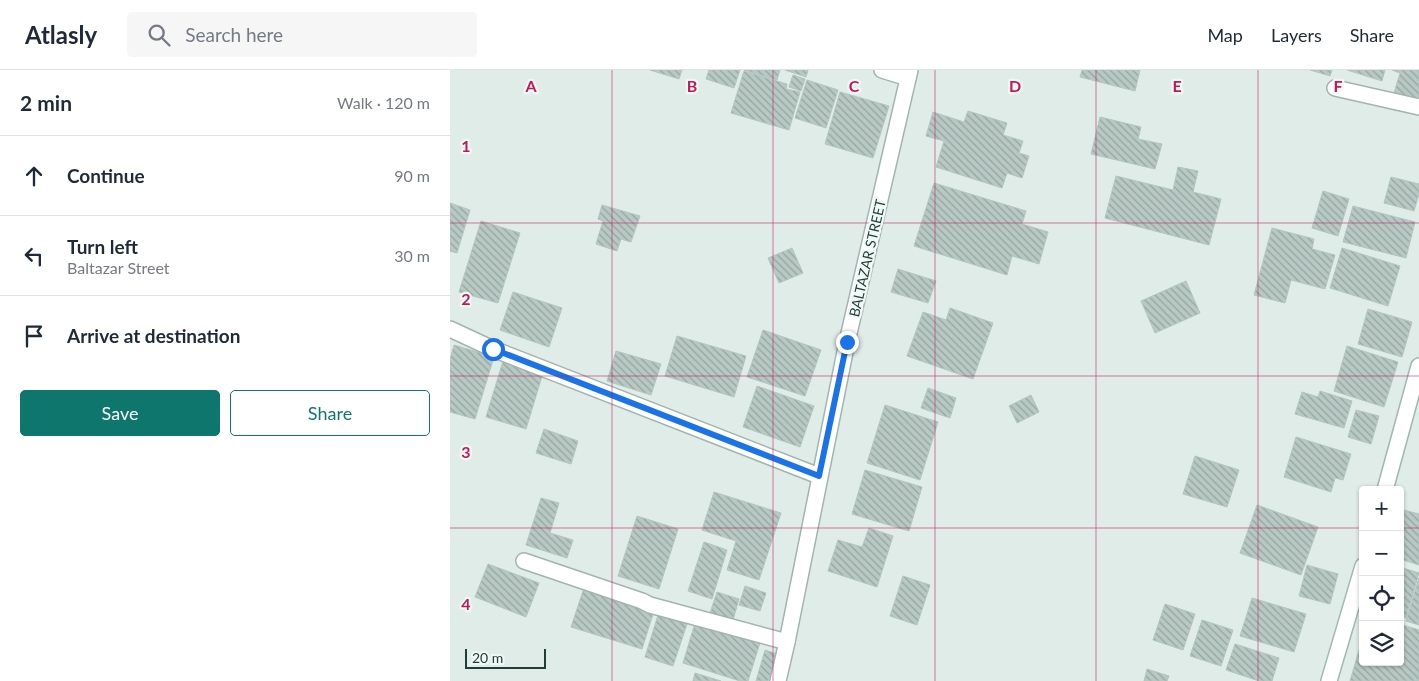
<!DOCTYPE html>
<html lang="en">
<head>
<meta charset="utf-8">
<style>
	:root { --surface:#fff; --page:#f6f6f7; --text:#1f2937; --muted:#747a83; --line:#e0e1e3; --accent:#0f766e }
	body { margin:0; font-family:Lato,sans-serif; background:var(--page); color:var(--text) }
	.controls { position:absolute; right:15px; bottom:15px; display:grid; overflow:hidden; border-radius:5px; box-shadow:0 1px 4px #0004 }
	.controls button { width:45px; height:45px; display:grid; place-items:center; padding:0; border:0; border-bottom:1px solid var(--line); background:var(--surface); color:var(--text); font:25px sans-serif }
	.scale { position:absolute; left:15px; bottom:12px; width:81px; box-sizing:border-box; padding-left:5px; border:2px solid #203d38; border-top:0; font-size:14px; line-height:18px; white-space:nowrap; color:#203d38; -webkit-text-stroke:4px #f0f8f5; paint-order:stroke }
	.stop { position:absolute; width:15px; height:15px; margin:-11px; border:4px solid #1a73e8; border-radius:50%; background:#fff }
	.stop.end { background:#1a73e8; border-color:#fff; box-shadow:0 1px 5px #0008 }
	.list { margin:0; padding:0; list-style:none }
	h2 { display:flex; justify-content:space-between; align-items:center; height:65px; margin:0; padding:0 20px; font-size:21px }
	h2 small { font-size:16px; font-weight:400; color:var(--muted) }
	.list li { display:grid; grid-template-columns:32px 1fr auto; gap:15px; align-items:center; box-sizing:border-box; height:80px; padding:0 20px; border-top:1px solid var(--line) }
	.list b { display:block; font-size:19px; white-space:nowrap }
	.list p { margin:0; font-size:16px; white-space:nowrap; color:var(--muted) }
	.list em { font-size:16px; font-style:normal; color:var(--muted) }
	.actions { display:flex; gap:10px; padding:15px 20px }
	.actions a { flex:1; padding:11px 0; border:1px solid var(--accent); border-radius:5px; text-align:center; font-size:18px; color:var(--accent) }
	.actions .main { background:var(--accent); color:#fff }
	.icon { flex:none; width:28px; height:28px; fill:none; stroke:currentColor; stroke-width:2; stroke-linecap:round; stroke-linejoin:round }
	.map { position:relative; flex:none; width:969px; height:611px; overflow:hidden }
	header { display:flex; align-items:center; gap:30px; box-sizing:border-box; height:70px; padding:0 25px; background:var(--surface); border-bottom:1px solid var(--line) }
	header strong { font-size:24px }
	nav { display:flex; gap:28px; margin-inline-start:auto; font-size:18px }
	.search { width:350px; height:45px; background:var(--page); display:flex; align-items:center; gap:12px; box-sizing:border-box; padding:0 18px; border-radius:5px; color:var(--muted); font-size:19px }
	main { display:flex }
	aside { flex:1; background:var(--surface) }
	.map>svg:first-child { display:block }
	.building { fill:url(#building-back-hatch); stroke:#b2c6c0 }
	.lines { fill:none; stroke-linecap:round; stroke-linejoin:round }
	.street-casing { stroke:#a3b4b0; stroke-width:18 }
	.secondary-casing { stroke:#9eb8b2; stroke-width:18 }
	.street { stroke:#fff; stroke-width:15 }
	.secondary { stroke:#fff; stroke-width:15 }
	.route { stroke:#1a73e8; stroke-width:6 }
	.grid { fill:none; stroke:#c2185b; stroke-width:1; stroke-opacity:0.55 }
	.labels { text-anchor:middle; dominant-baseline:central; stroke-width:4.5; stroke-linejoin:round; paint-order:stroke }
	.street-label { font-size:14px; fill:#203d38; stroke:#f0f8f5 }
	.grid-label { font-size:16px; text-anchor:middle; font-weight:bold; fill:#c2185b; stroke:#f0f8f5; stroke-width:4.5; stroke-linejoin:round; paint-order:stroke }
</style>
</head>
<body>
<header>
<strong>Atlasly</strong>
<div class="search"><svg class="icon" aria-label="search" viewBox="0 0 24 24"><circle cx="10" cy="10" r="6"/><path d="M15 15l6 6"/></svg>Search here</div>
<nav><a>Map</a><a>Layers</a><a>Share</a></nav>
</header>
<main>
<aside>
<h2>2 min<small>Walk · 120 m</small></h2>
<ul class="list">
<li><svg class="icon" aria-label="ahead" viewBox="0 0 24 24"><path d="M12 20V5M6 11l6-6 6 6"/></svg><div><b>Continue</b></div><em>90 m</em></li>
<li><svg class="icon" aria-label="left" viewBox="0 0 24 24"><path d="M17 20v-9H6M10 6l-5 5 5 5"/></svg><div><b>Turn left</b><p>Baltazar Street</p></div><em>30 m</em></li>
<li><svg class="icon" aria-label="arrive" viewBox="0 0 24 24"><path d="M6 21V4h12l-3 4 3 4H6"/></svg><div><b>Arrive at destination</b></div></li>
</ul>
<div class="actions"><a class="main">Save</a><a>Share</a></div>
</aside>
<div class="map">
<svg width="969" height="611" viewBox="0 0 969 611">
	<defs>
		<pattern id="building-back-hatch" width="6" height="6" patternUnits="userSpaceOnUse" patternTransform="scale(1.25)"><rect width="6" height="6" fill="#b8c9c4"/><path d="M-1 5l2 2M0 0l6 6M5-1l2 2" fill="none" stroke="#95a4a0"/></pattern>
	</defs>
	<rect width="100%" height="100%" fill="#e0ece8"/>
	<g class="building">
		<path d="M200 0H232L229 9Z"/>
		<path d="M259 0H290L284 18 256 9Z"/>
		<path d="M294 0H330L327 10Z"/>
		<path d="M335 0H358L356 7Z"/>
		<path d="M632 0H690L685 21 630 7Z"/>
		<path d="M860 0H882L880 6Z"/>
		<path d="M897 0H935L932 11Z"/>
		<path d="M942 0H969V31L944 23 950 3Z"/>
		<path d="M294 1 337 14 336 19 350 22 339 60 281 43Z"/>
		<path d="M343 5 355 9 351 21 339 17Z"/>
		<path d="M357 10 388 20 376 58 345 48Z"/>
		<path d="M390 22 439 36 423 88 375 74Z"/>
		<path d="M518 41 557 53 553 65 573 71 569 83 579 86 572 108 557 103 552 118 486 97 494 71 476 66 483 42 514 52Z"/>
		<path d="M650 47 691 57 688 69 712 74 705 99 641 84Z"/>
		<path d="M728 97 748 101 743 122 771 129 759 175 655 148 666 106 723 120Z"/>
		<path d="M941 107 969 114V124L964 141 934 133Z"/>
		<path d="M484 113 576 141 572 154 598 162 589 194 562 186 557 205 464 176Z"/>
		<path d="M873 121 899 129 888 166 862 158Z"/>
		<path d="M0 133 20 140 7 183 0 181Z"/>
		<path d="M152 135 190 146 181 172 171 169 167 181 146 174 153 151 148 149Z"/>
		<path d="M903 136 965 152 956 188 893 172Z"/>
		<path d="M31 151 70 163 48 233 9 222Z"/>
		<path d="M822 158 864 169 862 179 885 185 875 219 841 210 835 233 804 225Z"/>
		<path d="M342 178 353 203 329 213 318 188Z"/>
		<path d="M892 178 950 196 938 236 880 218Z"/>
		<path d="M448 199 486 211 478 233 441 222Z"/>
		<path d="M736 211 750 243 705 263 691 231Z"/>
		<path d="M63 222 112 238 99 277 50 260Z"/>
		<path d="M500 238 543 253 523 309 457 286 473 242 496 250Z"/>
		<path d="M918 239 962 252 952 287 908 274Z"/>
		<path d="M313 260 371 280 355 326 297 307Z"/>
		<path d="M227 266 296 286 284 327 215 306Z"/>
		<path d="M4 275 44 287 25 349 0 342V289Z"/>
		<path d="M897 276 948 292 934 337 884 321Z"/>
		<path d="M166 281 211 294 201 325 157 311Z"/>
		<path d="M53 291 93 303 76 359 36 347Z"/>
		<path d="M307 316 364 336 350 377 293 357Z"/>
		<path d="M478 318 506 328 500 348 471 338Z"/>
		<path d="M870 321 902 331 894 358 845 344 852 322 868 327Z"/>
		<path d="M581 325 589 342 567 353 559 336Z"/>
		<path d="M435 335 488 352 470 410 417 393Z"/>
		<path d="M906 340 929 346 921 374 898 367Z"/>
		<path d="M94 359 128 371 121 394 86 383Z"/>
		<path d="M846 367 901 384 893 410 885 408 881 422 834 407Z"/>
		<path d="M745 386 789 400 777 437 733 424Z"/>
		<path d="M415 400 472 417 459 461 402 444Z"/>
		<path d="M264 422 331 443 309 510 277 500 286 471 252 460Z"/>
		<path d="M91 428 109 433 100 463 123 470 117 488 76 475Z"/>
		<path d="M807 435 868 457 851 505 790 483Z"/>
		<path d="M954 440 969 444V495L950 489V452Z"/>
		<path d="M187 446 228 459 209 519 168 506Z"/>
		<path d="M419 458 443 466 427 517 378 501 388 470 412 477Z"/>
		<path d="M254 472 277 480 262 529 238 521Z"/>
		<path d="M38 494 89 513 76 547 25 527Z"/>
		<path d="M857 495 888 504 880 534 849 526Z"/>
		<path d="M950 497 969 503 956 548 950 546Z"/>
		<path d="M453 506 480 515 467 555 440 546Z"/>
		<path d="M969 508V555L956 551Z"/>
		<path d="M295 516 316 523 310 541 289 535Z"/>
		<path d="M134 518 204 541 192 579 121 557Z"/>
		<path d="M267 522 289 529 283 550 260 543Z"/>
		<path d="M802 528 856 544 844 582 790 566Z"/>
		<path d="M715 534 745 544 733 580 703 570Z"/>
		<path d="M208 545 237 554 223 596 195 587Z"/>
		<path d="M752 550 783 560 771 596 740 586Z"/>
		<path d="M245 553 310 573 298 611H290L233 593Z"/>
		<path d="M950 554 969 560V611H900L912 570 913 592H950Z"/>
		<path d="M785 574 829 588 822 611H809L776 600Z"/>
		<path d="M315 580 327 584 318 611H306Z"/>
		<path d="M697 599 719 606 717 611H694Z"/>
		<path d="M245 603 271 611H243Z"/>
	</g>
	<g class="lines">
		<g class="street-casing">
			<g id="street">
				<path d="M432 0 458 8"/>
				<path d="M885 18 969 37"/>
				<path d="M0 259 43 279 369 406"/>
				<path d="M74 491 192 531 200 535 337 572"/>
				<path d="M328 611 337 572 397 272 460 0"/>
			</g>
		</g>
		<g class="secondary-casing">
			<g id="secondary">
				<path d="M935 420 969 296"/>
				<path d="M879 611 913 496"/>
			</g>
		</g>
		<use href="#street" class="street"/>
		<use href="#secondary" class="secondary"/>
	</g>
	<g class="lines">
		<path class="route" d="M43 279 369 406 397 272"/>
	</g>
	<path class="grid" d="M162 0V611M323 0V611M485 0V611M646 0V611M808 0V611M0 153H969M0 306H969M0 458H913M950 458H969"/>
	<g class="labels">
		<g class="street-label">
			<text transform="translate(417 188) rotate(-77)">BALTAZAR STREET</text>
		</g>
	</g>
	<g class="grid-label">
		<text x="81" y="22">A</text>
		<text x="242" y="22">B</text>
		<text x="404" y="22">C</text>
		<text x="565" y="22">D</text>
		<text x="727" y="22">E</text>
		<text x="888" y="22">F</text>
		<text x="16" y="82">1</text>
		<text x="16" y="235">2</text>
		<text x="16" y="388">3</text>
		<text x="16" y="540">4</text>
	</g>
</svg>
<div class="controls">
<button>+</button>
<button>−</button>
<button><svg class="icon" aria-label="locate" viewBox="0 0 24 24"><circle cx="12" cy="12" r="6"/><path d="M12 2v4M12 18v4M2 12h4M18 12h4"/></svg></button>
<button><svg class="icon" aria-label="layers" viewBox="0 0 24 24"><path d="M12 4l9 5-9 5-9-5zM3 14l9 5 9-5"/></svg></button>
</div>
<div class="scale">20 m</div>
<div class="stop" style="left:43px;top:279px"></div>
<div class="stop end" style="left:397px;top:272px"></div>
</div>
</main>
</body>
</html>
